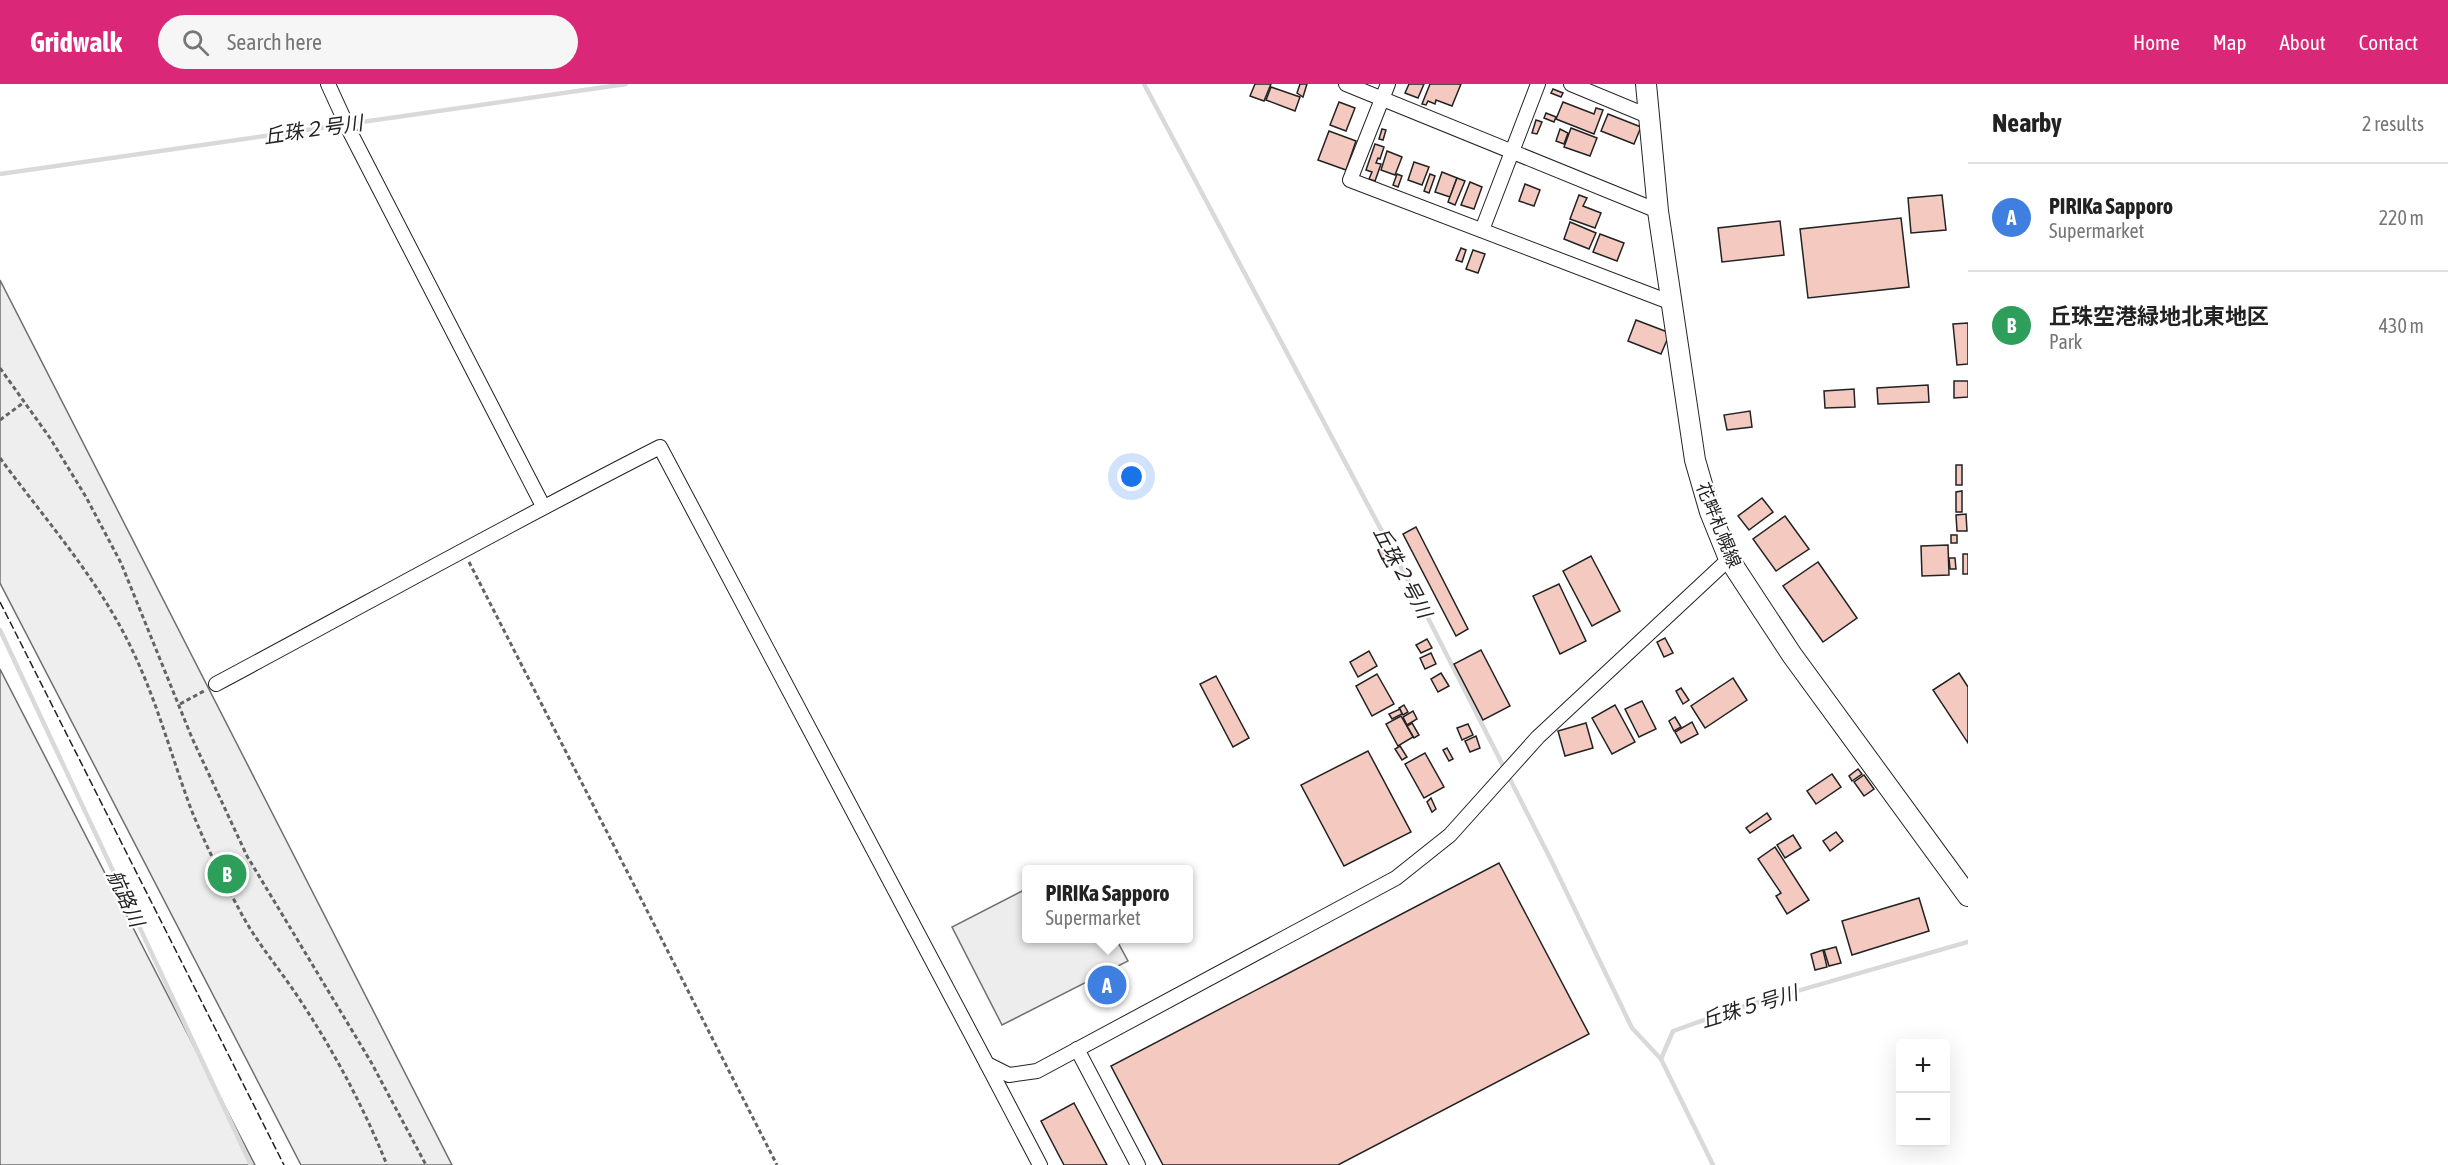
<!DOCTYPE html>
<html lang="en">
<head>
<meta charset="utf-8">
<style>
	:root { --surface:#fff; --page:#f6f6f6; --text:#222; --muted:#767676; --line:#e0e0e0; --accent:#db2777 }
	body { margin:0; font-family:"Asap Condensed","Noto Sans JP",sans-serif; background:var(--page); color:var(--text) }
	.controls { position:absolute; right:18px; bottom:18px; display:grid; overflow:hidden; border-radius:6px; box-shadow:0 6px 24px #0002 }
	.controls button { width:54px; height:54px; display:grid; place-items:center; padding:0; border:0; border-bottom:2px solid var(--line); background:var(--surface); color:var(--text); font:30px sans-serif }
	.you { position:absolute; left:1132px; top:393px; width:21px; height:21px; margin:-15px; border:4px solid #fff; border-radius:50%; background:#1a73e8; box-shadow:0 0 0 9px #1a73e833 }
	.badge { display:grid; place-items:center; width:39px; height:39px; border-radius:50%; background:var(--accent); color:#fff; font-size:20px; font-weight:700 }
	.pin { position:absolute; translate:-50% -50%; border:3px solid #fff; box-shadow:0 2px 6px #0006 }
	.popup { position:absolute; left:1022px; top:781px; width:171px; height:78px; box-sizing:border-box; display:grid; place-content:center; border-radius:6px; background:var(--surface); filter:drop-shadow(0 2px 4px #0005); font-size:20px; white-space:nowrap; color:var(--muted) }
	.popup b { font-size:22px; color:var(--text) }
	.popup::after { content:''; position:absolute; left:50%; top:100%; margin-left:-12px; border:12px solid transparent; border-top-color:var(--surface) }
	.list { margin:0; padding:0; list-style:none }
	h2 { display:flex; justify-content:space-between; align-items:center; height:78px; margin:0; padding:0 24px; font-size:26px }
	h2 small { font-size:20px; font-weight:400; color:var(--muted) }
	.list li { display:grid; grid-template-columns:39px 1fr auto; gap:18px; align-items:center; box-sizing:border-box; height:108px; padding:0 24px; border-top:2px solid var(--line) }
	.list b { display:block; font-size:22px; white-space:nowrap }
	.list p { margin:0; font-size:20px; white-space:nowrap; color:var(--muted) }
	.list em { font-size:20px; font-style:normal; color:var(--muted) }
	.icon { flex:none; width:33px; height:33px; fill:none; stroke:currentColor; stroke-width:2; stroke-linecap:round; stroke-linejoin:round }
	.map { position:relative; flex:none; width:1968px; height:1081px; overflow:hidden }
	header { display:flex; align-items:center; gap:36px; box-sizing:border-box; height:84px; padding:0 30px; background:var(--accent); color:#fff }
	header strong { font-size:28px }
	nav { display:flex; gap:33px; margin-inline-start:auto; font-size:21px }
	.search { width:420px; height:54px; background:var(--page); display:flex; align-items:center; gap:15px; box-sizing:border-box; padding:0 21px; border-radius:33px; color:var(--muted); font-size:22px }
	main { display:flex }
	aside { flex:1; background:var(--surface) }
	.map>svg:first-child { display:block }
	.green { fill:#eee; stroke:#6f6f6f; stroke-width:1.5 }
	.parking { fill:#ededed; stroke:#6f6f6f; stroke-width:1.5 }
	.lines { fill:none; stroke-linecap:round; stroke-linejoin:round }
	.stream { stroke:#d9d9d9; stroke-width:4.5 }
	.building { fill:#f3c9c0; stroke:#222; stroke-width:1.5 }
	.minor-casing { stroke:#222; stroke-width:16 }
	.secondary-casing { stroke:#222; stroke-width:22 }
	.path { stroke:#646464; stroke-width:3; stroke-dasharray:4.5 3; stroke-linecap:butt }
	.minor { stroke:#fff; stroke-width:14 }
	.secondary { stroke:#fff; stroke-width:20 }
	.fence { stroke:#222; stroke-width:1.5; stroke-dasharray:8 3; stroke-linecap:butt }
	.labels { text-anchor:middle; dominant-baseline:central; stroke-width:4.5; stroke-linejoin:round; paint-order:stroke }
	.street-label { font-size:18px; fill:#222; stroke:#fff }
	.water-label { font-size:20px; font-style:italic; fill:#222; stroke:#fff }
</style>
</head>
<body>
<header>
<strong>Gridwalk</strong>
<div class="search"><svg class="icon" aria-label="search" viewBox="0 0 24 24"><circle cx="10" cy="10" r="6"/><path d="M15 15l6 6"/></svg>Search here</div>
<nav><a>Home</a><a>Map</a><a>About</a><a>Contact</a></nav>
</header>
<main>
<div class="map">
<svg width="1968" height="1081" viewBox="0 0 1968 1081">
	<rect width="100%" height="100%" fill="#fff"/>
	<g class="green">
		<path d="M0 196 452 1081H301L0 499Z"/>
		<path d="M0 585 255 1081H0Z"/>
	</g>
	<path class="parking" d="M1026 805V854L1116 855 1128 877 1002 941 952 843Z"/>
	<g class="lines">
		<g class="stream">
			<path d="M1144 0 1427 532 1551 776 1632 944 1661 975 1713 1081"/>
			<path d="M0 90 626 0"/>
			<path d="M0 546 251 1081"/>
			<path d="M1661 975 1673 947 1738 924 1968 858"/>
		</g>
	</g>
	<g class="building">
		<path d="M1255 0H1271L1264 17 1250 12Z"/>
		<path d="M1300 0H1307L1303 13 1297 9Z"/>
		<path d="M1409 0H1424L1418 14 1405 9Z"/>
		<path d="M1430 0H1461L1452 22 1436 16 1435 20 1428 17 1426 21 1422 20Z"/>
		<path d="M1271 3 1300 13 1295 27 1266 16Z"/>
		<path d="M1553 5 1563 9 1561 13 1551 9Z"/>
		<path d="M1339 18 1355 24 1346 47 1330 41Z"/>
		<path d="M1563 18 1594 30 1596 24 1603 26 1594 50 1556 35Z"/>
		<path d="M1546 29 1556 33 1554 38 1544 34Z"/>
		<path d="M1608 30 1641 43 1634 60 1601 47Z"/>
		<path d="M1536 36 1542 38 1537 50 1532 49Z"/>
		<path d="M1571 44 1597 54 1590 72 1564 63Z"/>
		<path d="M1382 45 1386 46 1383 56 1379 55Z"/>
		<path d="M1560 45 1568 49 1564 60 1556 57Z"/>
		<path d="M1329 47 1356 57 1346 86 1318 76Z"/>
		<path d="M1375 60 1384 63 1380 75 1378 74 1376 79 1381 80 1375 97 1369 95 1372 88 1366 86Z"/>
		<path d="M1387 67 1402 73 1395 91 1381 86Z"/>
		<path d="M1414 78 1429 83 1422 101 1408 96Z"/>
		<path d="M1442 88 1457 94 1450 113 1435 108Z"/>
		<path d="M1397 90 1402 92 1398 103 1393 101Z"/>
		<path d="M1430 90 1435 92 1429 109 1424 107Z"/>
		<path d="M1457 94 1465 97 1455 121 1448 118Z"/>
		<path d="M1470 98 1482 103 1474 125 1461 121Z"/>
		<path d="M1525 100 1540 106 1534 122 1519 117Z"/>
		<path d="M1579 111 1587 114 1583 122 1601 129 1595 144 1570 135Z"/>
		<path d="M1942 111 1946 146 1911 149 1908 114Z"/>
		<path d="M1901 134 1909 203 1808 214 1800 145Z"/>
		<path d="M1780 137 1784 171 1722 178 1718 144Z"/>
		<path d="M1570 138 1596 149 1589 165 1564 155Z"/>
		<path d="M1600 150 1624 159 1617 177 1593 168Z"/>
		<path d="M1461 164 1466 166 1462 178 1456 176Z"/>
		<path d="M1473 166 1485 170 1478 189 1466 185Z"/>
		<path d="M1636 236 1670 249 1661 270 1628 257Z"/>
		<path d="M1968 239V280L1957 281 1953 240Z"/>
		<path d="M1954 297H1968V313L1954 314Z"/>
		<path d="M1928 301 1929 318 1878 320 1877 304Z"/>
		<path d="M1854 305 1855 323 1825 324 1824 307Z"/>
		<path d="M1750 327 1752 343 1727 346 1724 331Z"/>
		<rect x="1956" y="381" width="6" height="20"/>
		<path d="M1962 407V428H1956V408Z"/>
		<path d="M1762 414 1773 428 1749 446 1738 432Z"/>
		<path d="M1966 430 1967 447H1957L1956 431Z"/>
		<path d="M1785 432 1809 465 1776 487 1753 455Z"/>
		<path d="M1416 443 1468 545 1456 552 1403 450Z"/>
		<rect x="1951" y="451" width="6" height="8"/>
		<path d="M1948 461 1949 491 1922 492 1921 462Z"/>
		<path d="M1382 464 1386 473 1382 475 1378 466Z"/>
		<rect x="1963" y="470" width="5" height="20"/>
		<path d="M1591 472 1620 527 1592 542 1563 487Z"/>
		<path d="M1387 474 1391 481 1387 483 1383 476Z"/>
		<path d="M1949 474H1955L1956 485H1950Z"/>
		<path d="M1818 478 1857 534 1823 558 1783 502Z"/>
		<path d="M1559 500 1586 557 1560 570 1533 512Z"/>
		<path d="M1665 554 1673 569 1664 573 1657 558Z"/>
		<path d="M1427 555 1432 564 1421 569 1416 561Z"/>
		<path d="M1481 566 1510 622 1483 636 1454 580Z"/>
		<path d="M1369 567 1377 582 1358 593 1350 578Z"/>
		<path d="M1431 569 1436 580 1425 585 1420 574Z"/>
		<path d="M1441 589 1449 602 1438 608 1431 595Z"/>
		<path d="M1959 589 1968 603V659L1933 606Z"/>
		<path d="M1377 590 1394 620 1372 632 1356 602Z"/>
		<path d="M1216 592 1249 654 1233 663 1200 600Z"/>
		<path d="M1733 594 1747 616 1705 644 1691 622Z"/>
		<path d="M1681 604 1689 616 1683 620 1676 607Z"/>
		<path d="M1642 617 1656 645 1639 653 1625 625Z"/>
		<path d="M1404 621 1408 628 1403 631 1399 624Z"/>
		<path d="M1615 621 1635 658 1612 670 1592 634Z"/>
		<path d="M1400 625 1402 630 1392 635 1389 630Z"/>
		<path d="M1413 627 1417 635 1407 641 1403 633Z"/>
		<path d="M1401 632 1413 653 1398 662 1386 640Z"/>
		<path d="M1675 633 1681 643 1674 647 1669 637Z"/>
		<path d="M1692 638 1698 650 1681 659 1675 648Z"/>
		<path d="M1412 639 1419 651 1414 654 1407 642Z"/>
		<path d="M1586 639 1593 664 1565 672 1558 647Z"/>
		<path d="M1468 640 1473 651 1462 656 1457 644Z"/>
		<path d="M1476 652 1480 664 1470 668 1465 657Z"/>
		<path d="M1400 662 1407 673 1402 676 1395 665Z"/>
		<path d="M1447 664 1453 675 1449 677 1443 666Z"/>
		<path d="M1368 667 1411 748 1344 782 1301 701Z"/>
		<path d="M1425 669 1444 703 1424 714 1405 680Z"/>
		<path d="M1858 685 1862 690 1852 697 1849 692Z"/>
		<path d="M1832 690 1841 703 1816 720 1807 707Z"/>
		<path d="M1864 691 1874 705 1864 712 1854 698Z"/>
		<path d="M1431 714 1436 725 1432 728 1427 718Z"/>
		<path d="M1767 729 1771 735 1750 749 1746 744Z"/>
		<path d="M1836 748 1843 757 1830 767 1823 757Z"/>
		<path d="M1793 751 1801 764 1785 774 1777 761Z"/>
		<path d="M1775 763 1809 816 1787 830 1776 812 1781 809 1758 775Z"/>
		<path d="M1499 779 1589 950 1338 1081H1163L1111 982Z"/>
		<path d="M1919 814 1929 847 1852 871 1842 837Z"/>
		<path d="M1836 863 1841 879 1829 882 1824 866Z"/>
		<path d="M1823 866 1827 883 1815 886 1811 870Z"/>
		<path d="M1074 1019 1107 1081H1064L1041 1037Z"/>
	</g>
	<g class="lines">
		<g class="minor-casing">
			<g id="minor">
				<path d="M328 0 349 46 543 422"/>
				<path d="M1346 0 1658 127"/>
				<path d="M1388 0 1350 96 1672 219"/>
				<path d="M1571 0 1648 32"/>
				<path d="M1482 146 1538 0"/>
				<path d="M216 600C364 521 510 439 660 363L987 980 1009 991 1037 987 1396 794 1450 751 1538 653 1729 475"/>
				<path d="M1077 965 1138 1081"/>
				<path d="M987 980 1040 1081"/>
			</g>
		</g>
		<g class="secondary-casing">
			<path id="secondary" d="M1646 0 1658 127 1695 376 1710 428 1729 475 1792 571 1968 812"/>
		</g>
		<g class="path">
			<path d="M0 284 50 354 86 413 121 479 192 654 247 772 371 978 426 1081"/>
			<path d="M0 336 23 319"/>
			<path d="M0 374C47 438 102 499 135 572 158 621 172 674 191 725 205 760 222 794 240 827 256 858 279 884 298 913 334 967 363 1022 387 1081"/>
			<path d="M469 478 777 1081"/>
			<path d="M180 620 204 607"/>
		</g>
		<use href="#minor" class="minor"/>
		<use href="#secondary" class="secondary"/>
		<path class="fence" d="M0 518 284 1081"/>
	</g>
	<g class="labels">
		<g class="street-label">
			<text transform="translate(1719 441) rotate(68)">花畔札幌線</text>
		</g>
		<g class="water-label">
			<text transform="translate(313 45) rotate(-8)">丘珠２号川</text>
			<text transform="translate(1403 488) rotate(62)">丘珠２号川</text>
			<text transform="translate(126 814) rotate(65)">航路川</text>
			<text transform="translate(1749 922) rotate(-17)">丘珠５号川</text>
		</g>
	</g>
</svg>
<div class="controls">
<button>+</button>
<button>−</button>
</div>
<div class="you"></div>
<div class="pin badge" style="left:1107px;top:901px;background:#3f7fe0">A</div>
<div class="popup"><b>PIRIKa Sapporo</b>Supermarket</div>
<div class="pin badge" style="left:227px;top:790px;background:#2e9e5b">B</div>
</div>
<aside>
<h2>Nearby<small>2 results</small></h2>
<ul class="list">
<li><span class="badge" style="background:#3f7fe0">A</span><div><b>PIRIKa Sapporo</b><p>Supermarket</p></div><em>220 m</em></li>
<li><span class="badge" style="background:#2e9e5b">B</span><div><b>丘珠空港緑地北東地区</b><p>Park</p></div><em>430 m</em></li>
</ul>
</aside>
</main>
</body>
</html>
